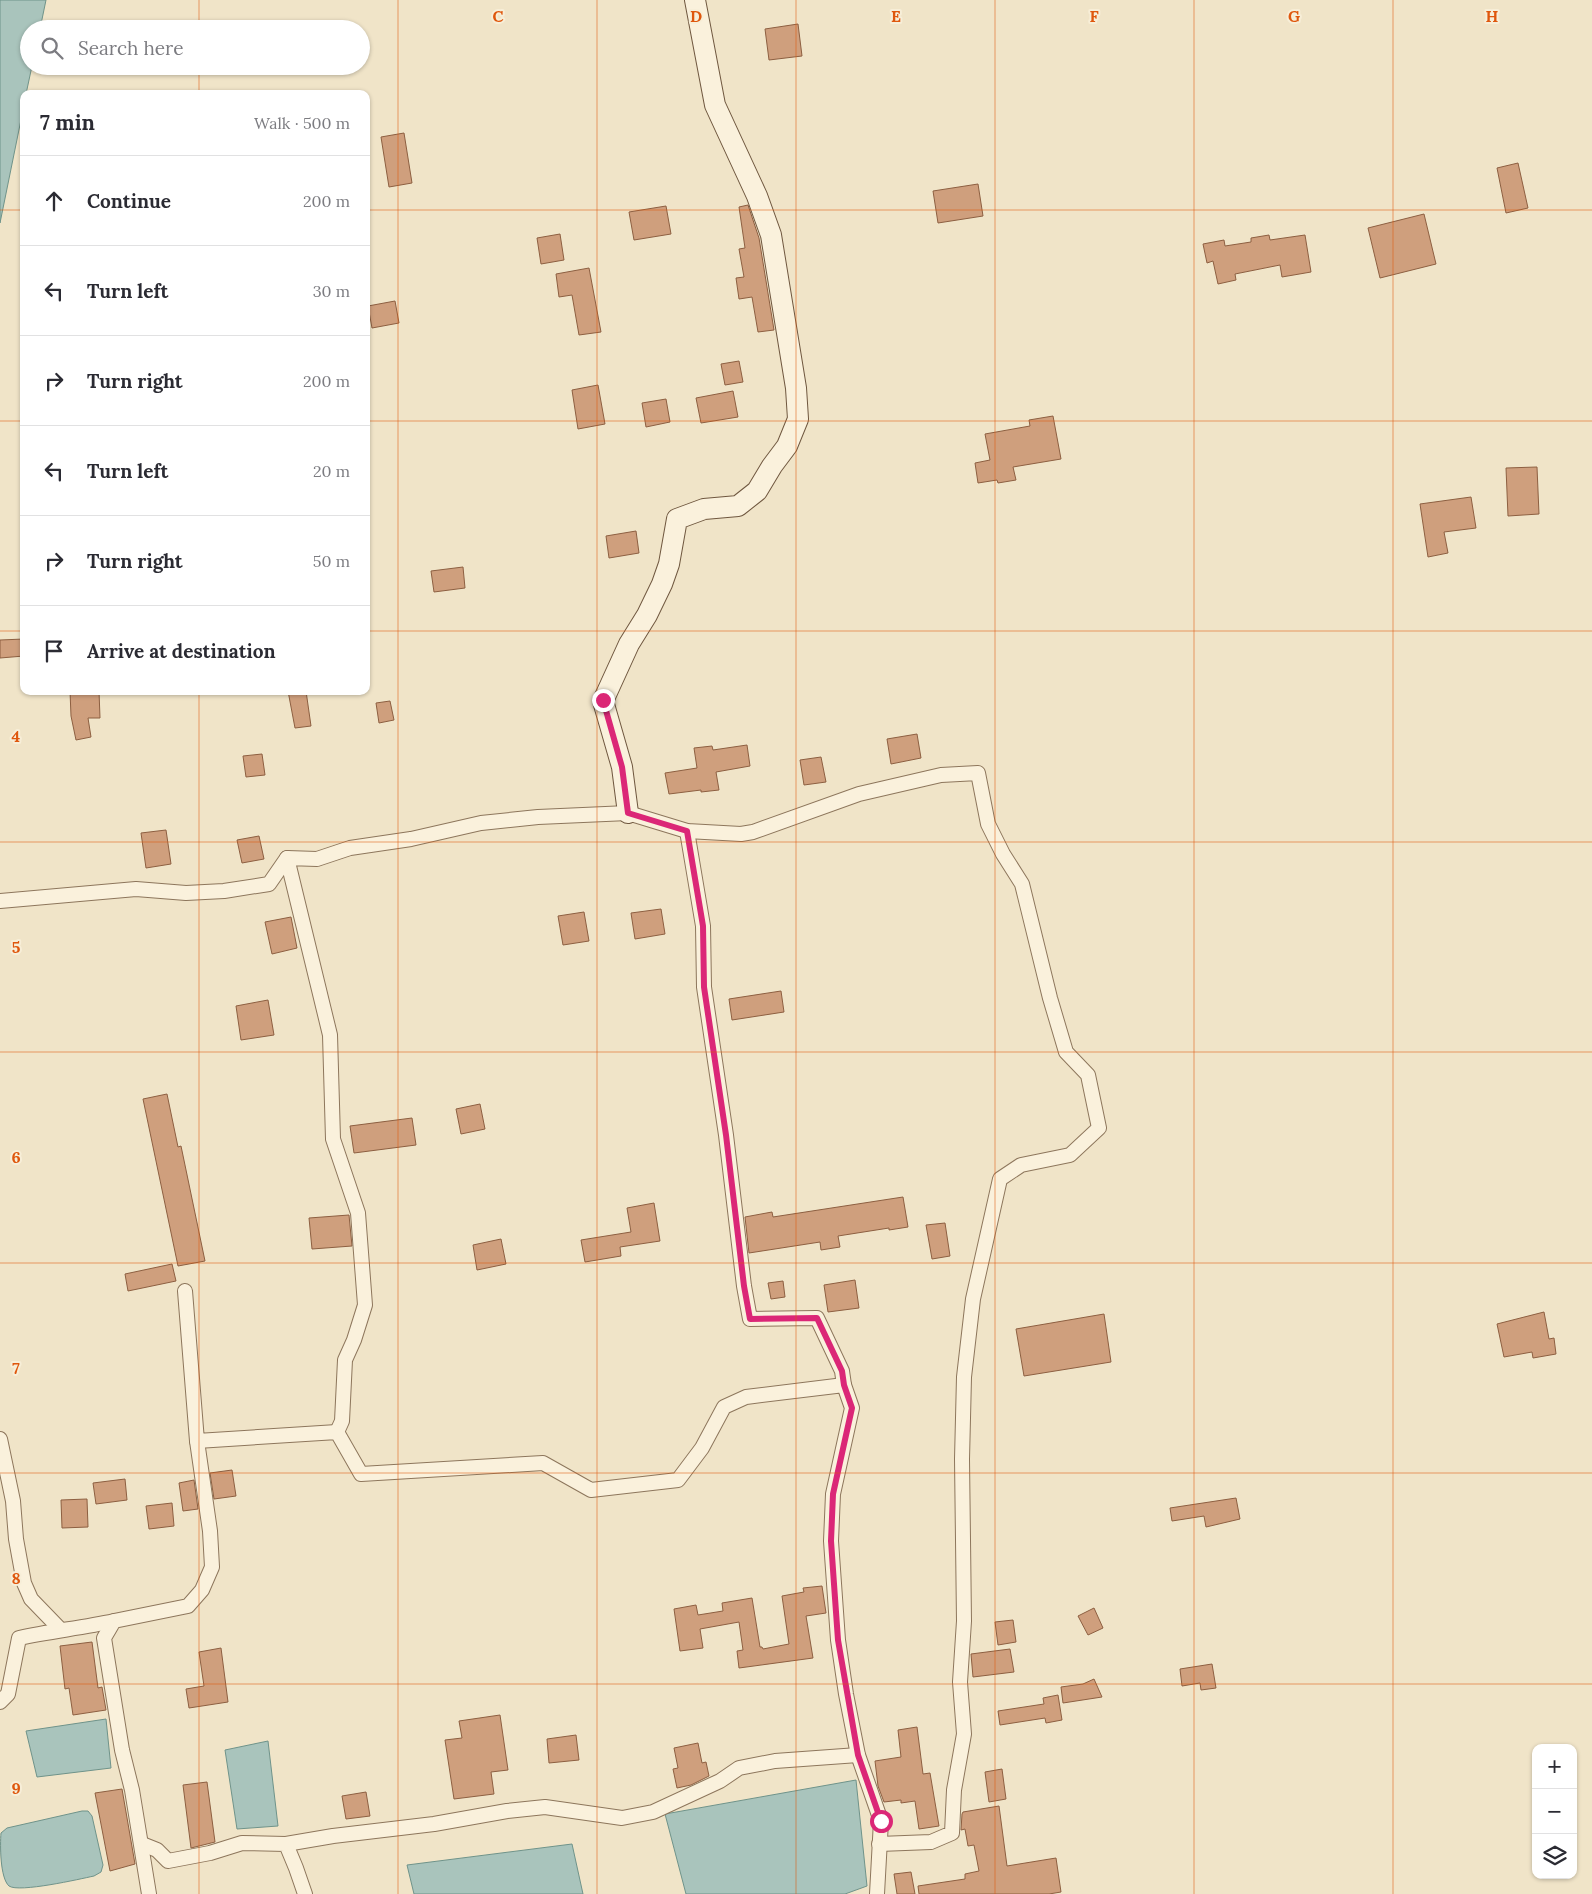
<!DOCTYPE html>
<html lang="en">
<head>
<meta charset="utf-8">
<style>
	:root { --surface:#fff; --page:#f7f7f7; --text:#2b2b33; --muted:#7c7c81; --line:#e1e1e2 }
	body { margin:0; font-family:Lora,serif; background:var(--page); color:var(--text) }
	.controls { position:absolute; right:15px; bottom:15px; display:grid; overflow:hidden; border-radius:10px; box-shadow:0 1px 4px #0004 }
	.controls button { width:45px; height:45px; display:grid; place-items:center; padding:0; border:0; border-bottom:1px solid var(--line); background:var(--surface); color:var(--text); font:25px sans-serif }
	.stop { position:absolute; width:15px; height:15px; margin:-11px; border:4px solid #db2777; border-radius:50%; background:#fff }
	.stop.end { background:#db2777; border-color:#fff; box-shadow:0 1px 5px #0008 }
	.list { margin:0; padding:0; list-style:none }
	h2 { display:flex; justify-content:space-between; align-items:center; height:65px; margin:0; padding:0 20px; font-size:21px }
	h2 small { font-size:16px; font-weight:400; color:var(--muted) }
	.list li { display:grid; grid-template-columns:32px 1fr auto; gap:15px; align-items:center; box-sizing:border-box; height:90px; padding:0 20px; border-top:1px solid var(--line) }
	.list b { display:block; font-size:19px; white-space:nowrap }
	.list em { font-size:16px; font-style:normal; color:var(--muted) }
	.icon { flex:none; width:28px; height:28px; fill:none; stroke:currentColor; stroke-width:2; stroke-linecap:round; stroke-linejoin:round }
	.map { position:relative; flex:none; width:1592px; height:1894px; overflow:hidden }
	.search { position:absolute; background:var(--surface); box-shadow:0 1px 4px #0004; left:20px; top:20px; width:350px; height:55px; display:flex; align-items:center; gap:12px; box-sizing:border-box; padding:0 18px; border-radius:28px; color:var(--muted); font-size:19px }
	.panel { position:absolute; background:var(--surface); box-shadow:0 1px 4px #0004; left:20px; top:90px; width:350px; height:605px; border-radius:10px }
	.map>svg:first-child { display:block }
	.water { fill:#a9c4bc; stroke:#6f938a }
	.building { fill:#cf9f7d; stroke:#8d5f41 }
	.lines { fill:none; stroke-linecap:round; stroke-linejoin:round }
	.street-casing { stroke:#8d765c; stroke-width:16 }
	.secondary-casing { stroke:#6f573f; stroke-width:22 }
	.street { stroke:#faf1dc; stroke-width:14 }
	.secondary { stroke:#faf1dc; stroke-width:20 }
	.route { stroke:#db2777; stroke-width:6 }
	.grid { fill:none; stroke:#df570d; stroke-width:1; stroke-opacity:0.55 }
	.grid-label { font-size:16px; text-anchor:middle; font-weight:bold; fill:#df570d; stroke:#f7eed8; stroke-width:4; stroke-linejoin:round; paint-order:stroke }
</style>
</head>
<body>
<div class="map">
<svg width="1592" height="1894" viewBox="0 0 1592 1894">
	<rect width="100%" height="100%" fill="#f0e4c8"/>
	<g class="water">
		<path d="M0 0H46L40 29H29V66H32L26 94H24V105L0 223Z"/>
		<path d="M106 1719 111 1768 37 1777 26 1731Z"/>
		<path d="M268 1741 278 1826 237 1829 225 1750Z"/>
		<path d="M856 1780 867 1886 845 1894H686L665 1814Z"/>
		<path d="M82 1811H88L92 1816 103 1865 101 1872 94 1876C80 1879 19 1893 9 1886 0 1878 0 1845 1 1833L7 1828Z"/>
		<path d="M572 1844 583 1894H414L407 1865Z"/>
	</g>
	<g class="building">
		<path d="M798 24 802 56 769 60 765 29Z"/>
		<path d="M404 133 412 183 389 187 381 137Z"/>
		<path d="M1518 163 1528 208 1506 213 1497 168Z"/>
		<path d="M978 184 983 216 938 223 933 191Z"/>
		<path d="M748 205 759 238 774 330 758 332 752 297 739 299 736 278 744 277 739 249 745 248 739 207Z"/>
		<path d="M666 206 671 234 634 240 629 212Z"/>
		<path d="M1424 214 1436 264 1380 278 1368 228Z"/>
		<path d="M560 234 564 260 541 264 537 238Z"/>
		<path d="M1269 235 1270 240 1305 235 1311 272 1282 277 1280 265 1235 274 1236 280 1218 284 1213 261 1207 263 1203 244 1224 240 1225 246 1251 242V238Z"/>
		<path d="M589 268 601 332 579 335 572 295 559 297 556 274Z"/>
		<path d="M395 301 399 323 372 328 368 306Z"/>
		<path d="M739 361 743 382 725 385 721 364Z"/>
		<path d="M598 385 605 424 578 429 572 390Z"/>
		<path d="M733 391 738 417 701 423 696 398Z"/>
		<path d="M666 399 670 422 646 427 642 403Z"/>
		<path d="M1053 416 1061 459 1013 467 1016 480 998 483 997 480 978 483 975 463 990 460 985 434 1030 426 1029 420Z"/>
		<path d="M1537 467 1539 514 1508 516 1506 468Z"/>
		<path d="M1471 497 1476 528 1444 532 1448 553 1428 557 1420 504Z"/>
		<path d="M636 531 639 553 609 558 606 536Z"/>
		<path d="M463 567 465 588 434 592 431 571Z"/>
		<path d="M24 639V656L0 658V640Z"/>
		<path d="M70 691H99L100 718H88L91 737 76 740 71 716Z"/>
		<path d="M288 691H306L311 726 295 728Z"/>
		<path d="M390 701 394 720 379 723 376 703Z"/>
		<path d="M917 734 921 758 891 764 887 739Z"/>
		<path d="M747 745 750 766 716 772 719 790 701 792V790L669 794 665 773 697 768 694 748 712 746 713 750Z"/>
		<path d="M262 754 265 775 246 777 243 756Z"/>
		<path d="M821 757 826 782 804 785 800 760Z"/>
		<path d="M166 830 171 864 146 868 141 833Z"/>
		<path d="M259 836 264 859 242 863 237 840Z"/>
		<path d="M661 909 665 934 635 939 631 913Z"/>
		<path d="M584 912 589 941 563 945 558 916Z"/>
		<path d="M291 917 297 948 272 954 265 922Z"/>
		<path d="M781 991 784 1012 732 1020 729 999Z"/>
		<path d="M268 1000 274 1035 241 1040 236 1006Z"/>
		<path d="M167 1094 178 1147 181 1146 205 1261 178 1266 143 1099Z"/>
		<path d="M480 1104 485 1129 461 1134 456 1109Z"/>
		<path d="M412 1118 416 1145 354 1153 350 1126Z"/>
		<path d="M903 1197 908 1227 889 1230V1228L838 1236 840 1247 821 1250 820 1242 749 1253 745 1217 772 1212 773 1217Z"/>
		<path d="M654 1203 660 1241 620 1247 621 1256 585 1262 581 1240 631 1232 627 1208Z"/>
		<path d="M349 1215 352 1246 312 1249 309 1218Z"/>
		<path d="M945 1223 950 1256 932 1259 926 1225Z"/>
		<path d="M501 1239 506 1264 477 1270 473 1245Z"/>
		<path d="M172 1264 176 1281 128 1291 125 1274Z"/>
		<path d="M855 1280 859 1308 828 1312 824 1285Z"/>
		<path d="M783 1281 785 1297 771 1299 768 1283Z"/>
		<path d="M1544 1312 1549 1339 1554 1338 1556 1354 1533 1358 1532 1352 1504 1357 1497 1324Z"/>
		<path d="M1104 1314 1111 1362 1024 1376 1016 1329Z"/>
		<path d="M232 1470 236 1496 214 1499 210 1473Z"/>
		<path d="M125 1479 127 1500 96 1504 93 1483Z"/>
		<path d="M194 1480 198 1509 183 1511 179 1483Z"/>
		<path d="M1236 1498 1240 1519 1206 1527 1204 1516 1172 1521 1170 1508Z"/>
		<path d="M87 1499 88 1527 62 1528 61 1500Z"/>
		<path d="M172 1503 174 1526 149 1529 146 1506Z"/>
		<path d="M822 1586 826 1613 806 1616 813 1658 739 1668 737 1651 743 1650 739 1622 700 1629 703 1648 680 1651 674 1609 696 1605 698 1615 723 1611 722 1603 752 1598 760 1647H762L763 1649 789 1644 782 1596 804 1592 803 1588Z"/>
		<path d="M1094 1608 1103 1628 1088 1635 1078 1616Z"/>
		<path d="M1013 1620 1016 1642 998 1645 995 1622Z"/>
		<path d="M92 1642 98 1688 102 1687 106 1710 73 1715 69 1688 65 1689 60 1646Z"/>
		<path d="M221 1648 228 1702 189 1708 186 1689 204 1686 199 1652Z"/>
		<path d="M1010 1649 1014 1672 973 1677 971 1654Z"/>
		<path d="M1212 1664 1216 1688 1201 1690 1200 1683 1182 1686 1180 1669Z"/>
		<path d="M1094 1679 1102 1697 1063 1703 1061 1687 1083 1684Z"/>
		<path d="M1058 1695 1062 1720 1046 1723 1045 1718 1000 1725 998 1711 1044 1704 1043 1698Z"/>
		<path d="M500 1715 508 1770 491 1772 494 1794 454 1799 445 1740 462 1738 459 1721Z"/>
		<path d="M917 1727 923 1774 930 1773 939 1826 919 1829 915 1801 901 1803V1800L884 1802 878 1786 875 1761 901 1757 898 1730Z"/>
		<path d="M576 1735 579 1760 549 1763 547 1739Z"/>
		<path d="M698 1743 702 1763 706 1762 709 1776 691 1785 677 1788 673 1769 678 1768 674 1748Z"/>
		<path d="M1002 1769 1006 1799 989 1802 985 1772Z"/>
		<path d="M207 1782 215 1842 191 1848 183 1785Z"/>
		<path d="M122 1789 135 1864 110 1871 95 1793Z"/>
		<path d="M366 1792 370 1816 346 1819 342 1796Z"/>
		<path d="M999 1806 1007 1866 1056 1858 1061 1892 1049 1894H919L918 1886 965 1879V1874L979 1871 974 1845 968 1846 965 1829 961 1830 962 1814 963 1812Z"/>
		<path d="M911 1872 915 1894H897L894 1874Z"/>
	</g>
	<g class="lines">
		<g class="street-casing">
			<g id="street">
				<path d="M687 831 703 926 704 987 726 1135 744 1286 750 1319 817 1318 842 1371 844 1385"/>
				<path d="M0 901 136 889 186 893 224 891 269 884 287 858"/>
				<path d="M185 1291 197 1441 337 1432 361 1474 543 1463 591 1490 678 1480 702 1448 724 1407 746 1397 844 1385 852 1408 833 1494 831 1541 838 1640 846 1694 858 1755 881 1821 877 1894"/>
				<path d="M337 1432 342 1421 345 1360 354 1340 365 1305 358 1213 333 1139 330 1035 287 858 317 859 350 848 411 839 481 823 538 817 628 813 687 831 741 834 753 832 859 794 941 775 978 773 988 824 1003 854 1022 884 1050 998 1066 1052 1088 1075 1099 1128 1070 1155 1021 1165 1000 1179 973 1299 964 1377 962 1459 964 1621 960 1682 964 1734 954 1790 952 1833 931 1842 879 1844"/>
				<path d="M0 1439 13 1501 16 1539 24 1583 31 1599 60 1629"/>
				<path d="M0 1702 8 1694 19 1638C51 1631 82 1628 114 1621"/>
				<path d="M142 1844 157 1850 168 1861 210 1853 242 1843 286 1844 296 1868 305 1894"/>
				<path d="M286 1844 333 1836 434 1824 507 1811 545 1807 622 1818 653 1812 720 1781 739 1768 775 1761 858 1755"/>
				<path d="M149 1894 132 1790 122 1750 104 1638 114 1621 188 1606 202 1590 212 1567 210 1531 197 1441"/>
			</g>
		</g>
		<g class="secondary-casing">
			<path id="secondary" d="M628 813 622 767 603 701 629 644 647 615 662 584 669 564 677 519 704 509 738 506 757 491 772 466 787 446 798 419 796 388 771 235 757 196 715 105 695 0"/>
		</g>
		<use href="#street" class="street"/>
		<use href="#secondary" class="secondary"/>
	</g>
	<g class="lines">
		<path class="route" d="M603 700 622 767 628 813 687 831 703 926 704 987 726 1135 744 1286 750 1319 817 1318 842 1371 844 1385 852 1408 833 1494 831 1541 834 1584 838 1640 858 1755 881 1821"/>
	</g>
	<path class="grid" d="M199 0V29M398 0V1894M597 0V1894M796 0V1894M995 0V1894M1194 0V1894M1393 0V1894M199 66V94M0 210H24M366 210H1592M0 421H24M366 421H1592M0 631H24M366 631H1592M199 691V1894M0 842H1592M0 1052H1592M0 1263H1592M0 1473H1592M0 1684H1592"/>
	<g class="grid-label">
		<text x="498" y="22">C</text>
		<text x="696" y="22">D</text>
		<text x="896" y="22">E</text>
		<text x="1094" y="22">F</text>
		<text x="1294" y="22">G</text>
		<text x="1492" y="22">H</text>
		<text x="16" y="742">4</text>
		<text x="16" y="953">5</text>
		<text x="16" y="1163">6</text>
		<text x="16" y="1374">7</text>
		<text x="16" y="1584">8</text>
		<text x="16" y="1794">9</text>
	</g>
</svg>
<div class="controls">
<button>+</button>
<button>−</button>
<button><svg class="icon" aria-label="layers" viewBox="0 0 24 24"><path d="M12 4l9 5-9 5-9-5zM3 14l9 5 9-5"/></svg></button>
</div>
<div class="stop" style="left:881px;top:1821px"></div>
<div class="stop end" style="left:603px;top:700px"></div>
<div class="search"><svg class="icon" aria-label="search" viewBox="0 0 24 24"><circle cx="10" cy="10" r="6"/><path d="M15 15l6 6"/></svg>Search here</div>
<section class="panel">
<h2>7 min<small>Walk · 500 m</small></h2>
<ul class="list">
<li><svg class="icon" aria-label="ahead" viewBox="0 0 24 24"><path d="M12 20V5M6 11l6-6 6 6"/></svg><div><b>Continue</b></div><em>200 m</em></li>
<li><svg class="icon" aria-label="left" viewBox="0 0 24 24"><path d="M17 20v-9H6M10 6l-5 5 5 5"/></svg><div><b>Turn left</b></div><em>30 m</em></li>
<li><svg class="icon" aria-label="right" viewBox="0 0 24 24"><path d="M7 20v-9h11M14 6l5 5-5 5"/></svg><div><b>Turn right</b></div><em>200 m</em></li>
<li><svg class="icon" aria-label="left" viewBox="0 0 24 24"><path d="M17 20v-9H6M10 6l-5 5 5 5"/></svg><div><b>Turn left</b></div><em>20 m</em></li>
<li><svg class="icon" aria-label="right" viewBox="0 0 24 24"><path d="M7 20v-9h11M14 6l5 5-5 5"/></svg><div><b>Turn right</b></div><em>50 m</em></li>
<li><svg class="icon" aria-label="arrive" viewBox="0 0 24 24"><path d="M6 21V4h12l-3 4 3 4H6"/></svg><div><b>Arrive at destination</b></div></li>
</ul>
</section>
</div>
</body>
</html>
